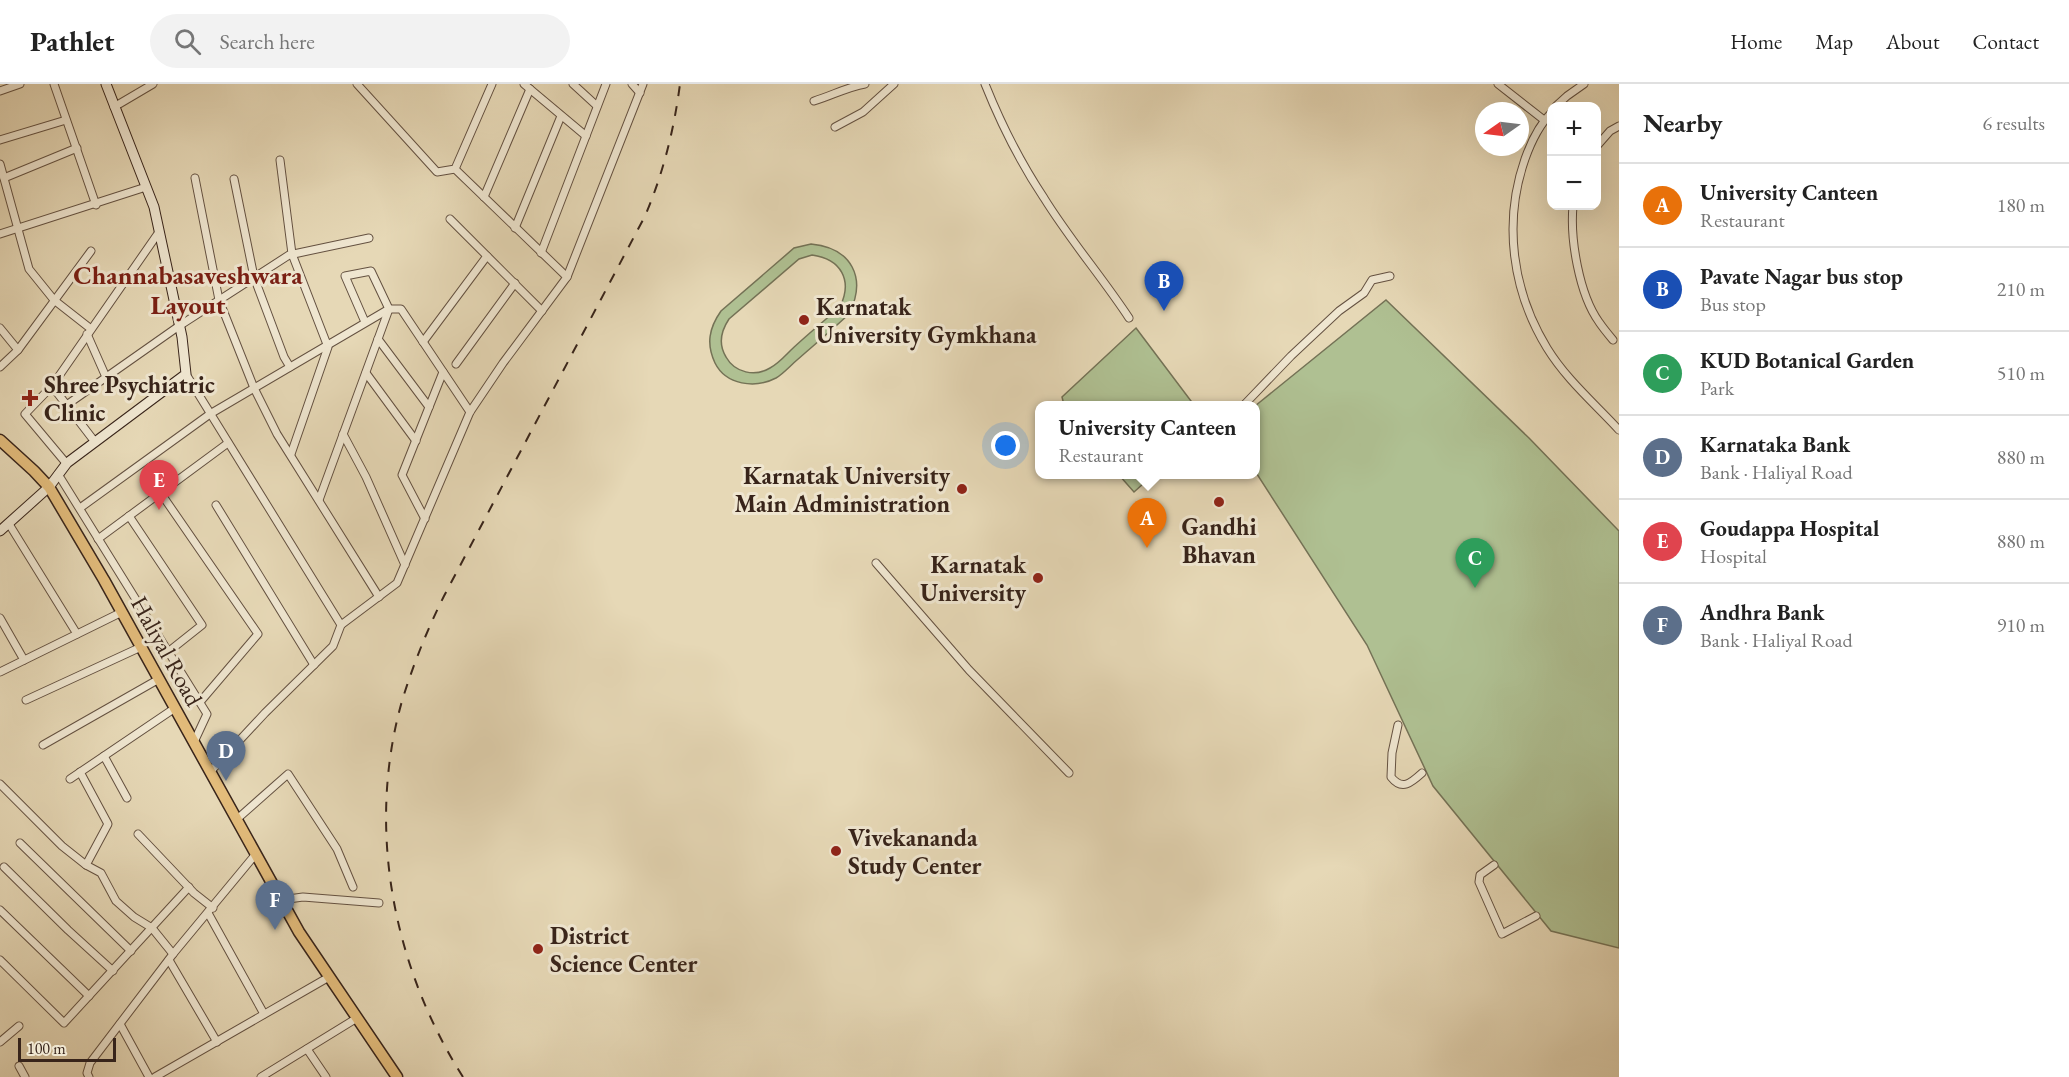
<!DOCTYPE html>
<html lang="en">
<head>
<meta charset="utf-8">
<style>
	:root { --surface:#fff; --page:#f2f2f2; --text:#222; --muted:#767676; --line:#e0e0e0; --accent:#1a73e8 }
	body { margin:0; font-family:"EB Garamond",serif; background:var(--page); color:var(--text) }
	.controls { position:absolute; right:18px; top:18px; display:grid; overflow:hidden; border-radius:12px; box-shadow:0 6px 24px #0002 }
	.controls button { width:54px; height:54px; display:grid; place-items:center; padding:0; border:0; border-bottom:2px solid var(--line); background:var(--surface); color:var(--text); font:30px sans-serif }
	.compass { position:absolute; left:1475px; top:18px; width:54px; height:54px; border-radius:50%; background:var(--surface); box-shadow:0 6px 24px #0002; rotate:256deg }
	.scale { position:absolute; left:18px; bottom:15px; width:98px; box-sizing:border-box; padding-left:6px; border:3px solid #38241a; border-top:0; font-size:16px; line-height:21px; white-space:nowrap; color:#38241a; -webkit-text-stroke:4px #efe6d0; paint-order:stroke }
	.you { position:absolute; left:1006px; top:362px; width:21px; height:21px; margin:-15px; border:4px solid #fff; border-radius:50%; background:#1a73e8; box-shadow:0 0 0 9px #1a73e833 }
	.badge { display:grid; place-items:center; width:39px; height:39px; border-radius:50%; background:var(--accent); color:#fff; font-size:20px; font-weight:700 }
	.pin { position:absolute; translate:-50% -50px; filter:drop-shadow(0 2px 3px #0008) }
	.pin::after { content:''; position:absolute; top:32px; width:21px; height:18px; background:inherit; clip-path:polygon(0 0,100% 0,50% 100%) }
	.popup { position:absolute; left:1035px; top:317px; width:225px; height:78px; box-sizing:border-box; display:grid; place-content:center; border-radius:12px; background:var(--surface); filter:drop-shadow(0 2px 4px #0005); font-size:20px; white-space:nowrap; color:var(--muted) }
	.popup b { font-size:22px; color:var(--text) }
	.popup::after { content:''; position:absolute; left:50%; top:100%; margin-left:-12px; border:12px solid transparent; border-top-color:var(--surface) }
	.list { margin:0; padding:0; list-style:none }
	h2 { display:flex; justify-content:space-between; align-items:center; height:78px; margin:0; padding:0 24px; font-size:26px }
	h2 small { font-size:20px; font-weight:400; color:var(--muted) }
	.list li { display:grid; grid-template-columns:39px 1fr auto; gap:18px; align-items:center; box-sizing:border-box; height:84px; padding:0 24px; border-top:2px solid var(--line) }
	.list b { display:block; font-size:22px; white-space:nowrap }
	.list p { margin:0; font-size:20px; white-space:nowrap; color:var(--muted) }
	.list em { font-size:20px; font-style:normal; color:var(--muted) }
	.icon { flex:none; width:33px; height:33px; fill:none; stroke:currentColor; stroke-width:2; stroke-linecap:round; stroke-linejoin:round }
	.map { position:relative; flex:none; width:1619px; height:993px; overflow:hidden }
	header { display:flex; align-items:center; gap:36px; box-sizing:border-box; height:84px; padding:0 30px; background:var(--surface); border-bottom:2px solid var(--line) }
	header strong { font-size:28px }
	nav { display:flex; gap:33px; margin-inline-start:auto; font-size:21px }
	.search { width:420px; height:54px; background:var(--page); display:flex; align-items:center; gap:15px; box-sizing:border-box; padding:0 21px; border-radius:33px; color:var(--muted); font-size:22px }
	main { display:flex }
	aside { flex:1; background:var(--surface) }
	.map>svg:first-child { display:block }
	.green { fill:#afc092; stroke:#747256; stroke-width:1.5; fill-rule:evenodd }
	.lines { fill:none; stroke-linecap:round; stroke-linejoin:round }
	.street-casing { stroke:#645141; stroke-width:9 }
	.secondary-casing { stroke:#38241a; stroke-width:11 }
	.primary-casing { stroke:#38241a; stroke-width:13 }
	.street { stroke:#efe6d0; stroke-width:7 }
	.secondary { stroke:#efe6d0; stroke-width:9 }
	.primary { stroke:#e3bc7b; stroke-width:10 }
	.rail { stroke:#38241a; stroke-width:2; stroke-dasharray:10 10; stroke-linecap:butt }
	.poi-dot { fill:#8f2418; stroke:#efe6d0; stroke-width:2 }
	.labels { text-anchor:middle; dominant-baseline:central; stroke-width:6; stroke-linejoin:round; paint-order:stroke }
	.poi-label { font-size:24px; font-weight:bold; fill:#38241a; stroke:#efe6d0; text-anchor:start }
	.street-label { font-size:24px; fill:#38241a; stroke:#efe6d0 }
	.neighbourhood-label { font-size:26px; font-weight:bold; fill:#7a1f14; stroke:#efe6d0 }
</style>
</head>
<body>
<header>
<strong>Pathlet</strong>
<div class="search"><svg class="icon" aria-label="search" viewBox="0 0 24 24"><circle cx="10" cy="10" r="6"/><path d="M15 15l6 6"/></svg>Search here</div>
<nav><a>Home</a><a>Map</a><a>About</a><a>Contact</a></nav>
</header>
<main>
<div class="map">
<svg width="1619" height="993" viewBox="0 0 1619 993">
	<rect width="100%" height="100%" fill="#e6d8b6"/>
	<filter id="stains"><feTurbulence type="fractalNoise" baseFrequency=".00333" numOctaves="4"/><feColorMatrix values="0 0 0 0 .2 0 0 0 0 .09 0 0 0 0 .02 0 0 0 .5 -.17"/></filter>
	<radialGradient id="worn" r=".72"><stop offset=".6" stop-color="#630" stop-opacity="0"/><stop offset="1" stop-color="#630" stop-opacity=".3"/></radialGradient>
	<g class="green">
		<path d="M811 160C852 164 867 194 849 230 832 246 814 261 797 276 790 282 783 290 776 294 755 305 726 301 715 279 706 260 709 244 721 227L794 164ZM812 171C841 175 853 196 840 223 824 237 807 251 791 266 785 272 778 280 770 284 755 293 735 289 726 273 718 260 721 247 729 235L799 175Z"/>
		<path d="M1386 216 1529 354 1619 447V864L1551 847 1433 702 1367 561 1255 387V322Z"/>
		<path d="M1136 244 1194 321H1064L1062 313Z"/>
		<path d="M1119 391H1153L1134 408Z"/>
	</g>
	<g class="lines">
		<g class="street-casing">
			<g id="street">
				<path d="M54 0 96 121"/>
				<path d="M357 0 437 88 455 85 492 0"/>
				<path d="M524 0 586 52"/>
				<path d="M573 0 597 22"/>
				<path d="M632 0 640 9"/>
				<path d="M985 0C1001 40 1020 78 1044 114 1070 156 1102 193 1129 234"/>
				<path d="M1498 0 1544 36"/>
				<path d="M0 7 20 0"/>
				<path d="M814 17C831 12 847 3 865 0"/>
				<path d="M1556 22 1567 12 1584 0"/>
				<path d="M114 23 153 0"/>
				<path d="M1552 28C1539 41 1531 58 1525 75 1503 138 1512 207 1547 264 1566 295 1594 319 1619 346"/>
				<path d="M835 43 863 28 894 0"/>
				<path d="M0 56 66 36"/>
				<path d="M1596 63 1610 47 1619 42"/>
				<path d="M280 76 292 170 328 263 291 370"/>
				<path d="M0 80 29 185 54 216 91 245"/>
				<path d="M455 85 567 193"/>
				<path d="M4 94 77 64"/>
				<path d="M195 94 219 216 254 304 277 350 379 513"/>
				<path d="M234 95 254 193 284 273 290 283"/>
				<path d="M484 113 530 5"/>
				<path d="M1573 122C1570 155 1579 210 1599 238 1603 244 1608 250 1613 256"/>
				<path d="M450 135 542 227"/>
				<path d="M515 144 561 32"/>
				<path d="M0 150 146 103"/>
				<path d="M541 169 606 0"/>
				<path d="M0 244 18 266 0 283"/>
				<path d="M87 250 106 293"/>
				<path d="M378 255 429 323"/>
				<path d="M423 258 487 172"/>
				<path d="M18 266 91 167"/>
				<path d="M456 280 515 199"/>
				<path d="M366 289 416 357"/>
				<path d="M186 290 341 541"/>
				<path d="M52 302 95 358"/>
				<path d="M68 320 179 242 289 171 369 154"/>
				<path d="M1243 322 1291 272 1339 227 1364 209 1372 196 1390 192"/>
				<path d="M343 350 366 393 405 481"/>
				<path d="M66 379 25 330 52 302 159 148"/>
				<path d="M58 390 207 630 194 658"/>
				<path d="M160 408 258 550 200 618"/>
				<path d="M319 416 389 225 371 187 345 192 365 238"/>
				<path d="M216 421 314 581"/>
				<path d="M80 424 210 330 389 225H401L470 328"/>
				<path d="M129 432 202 541 168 568"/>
				<path d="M425 435 402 391 443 288"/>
				<path d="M9 440 77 550"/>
				<path d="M98 455 228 359"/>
				<path d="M876 479 969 586 1069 689"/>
				<path d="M0 534 24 576"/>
				<path d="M0 588 122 528"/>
				<path d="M26 616 141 563"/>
				<path d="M1398 641 1392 669 1391 693C1402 707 1411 699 1422 689"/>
				<path d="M43 661 159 595"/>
				<path d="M104 672 127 714"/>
				<path d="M80 688 108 740 86 781"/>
				<path d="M210 688 265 629 333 562 341 541 397 499 470 328 503 279 567 193 643 0"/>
				<path d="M70 695 175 624"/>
				<path d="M0 700 62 762 86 781 101 789 116 817 134 833 152 844 173 870"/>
				<path d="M236 736 288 690 337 765 353 803"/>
				<path d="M138 750 194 809 213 824"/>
				<path d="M20 759 131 867"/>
				<path d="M1494 781 1480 791 1479 798 1502 850 1536 832"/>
				<path d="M4 783 68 846 113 887"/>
				<path d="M281 816 303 813 379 819"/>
				<path d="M0 826 89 912"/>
				<path d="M208 829 264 930"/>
				<path d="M0 876 64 939 189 803"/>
				<path d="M169 876 217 958"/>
				<path d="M120 940 149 993"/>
				<path d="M0 958 19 942"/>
				<path d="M307 965 326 993"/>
				<path d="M19 982 25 993"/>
				<path d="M89 993 87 989 90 979 173 870 255 771"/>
				<path d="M155 993 329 893"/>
				<path d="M261 993 357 934"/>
			</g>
		</g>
		<g class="secondary-casing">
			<path id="secondary" d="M0 447 49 403 67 379 186 290 182 253 154 123 106 0"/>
		</g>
		<g class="primary-casing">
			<path id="primary" d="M0 356 34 387 49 403 104 496 299 848 397 993"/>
		</g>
		<use href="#street" class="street"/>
		<use href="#secondary" class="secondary"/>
		<use href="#primary" class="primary"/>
		<path class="rail" d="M463 993C393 883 366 744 402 617 413 581 427 546 444 512L645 132C663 90 674 46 680 0"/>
	</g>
	<g class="poi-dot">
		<circle cx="804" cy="236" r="6"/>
		<path d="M27 305h6v6h6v6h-6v6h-6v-6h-6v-6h6z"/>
		<circle cx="962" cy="405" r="6"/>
		<circle cx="1219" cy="418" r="6"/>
		<circle cx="1038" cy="494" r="6"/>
		<circle cx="836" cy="767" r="6"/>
		<circle cx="538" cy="865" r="6"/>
	</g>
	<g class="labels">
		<g class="poi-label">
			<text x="816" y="222">Karnatak<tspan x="816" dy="28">University Gymkhana</tspan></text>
			<text x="44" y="300">Shree Psychiatric<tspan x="44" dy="28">Clinic</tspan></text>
			<text x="950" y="391" text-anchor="end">Karnatak University<tspan x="950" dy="28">Main Administration</tspan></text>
			<text x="1219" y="442" text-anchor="middle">Gandhi<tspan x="1219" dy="28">Bhavan</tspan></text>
			<text x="1026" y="480" text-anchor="end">Karnatak<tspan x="1026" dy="28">University</tspan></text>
			<text x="848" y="753">Vivekananda<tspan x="848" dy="28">Study Center</tspan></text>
			<text x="550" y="851">District<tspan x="550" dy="28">Science Center</tspan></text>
		</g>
		<g class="street-label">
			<text transform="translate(167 567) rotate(61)">Haliyal Road</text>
		</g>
		<g class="neighbourhood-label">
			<text x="188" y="191">Channabasaveshwara<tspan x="188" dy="30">Layout</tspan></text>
		</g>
	</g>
	<rect width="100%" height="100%" filter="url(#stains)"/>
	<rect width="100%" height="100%" fill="url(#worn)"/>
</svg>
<div class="controls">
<button>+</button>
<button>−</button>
</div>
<svg class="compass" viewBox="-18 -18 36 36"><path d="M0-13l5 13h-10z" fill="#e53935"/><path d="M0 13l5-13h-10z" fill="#767676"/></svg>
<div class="scale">100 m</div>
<div class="you"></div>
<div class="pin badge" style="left:1147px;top:464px;background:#e8710a">A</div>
<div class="popup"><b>University Canteen</b>Restaurant</div>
<div class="pin badge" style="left:1164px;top:227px;background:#1a4fb4">B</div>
<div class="pin badge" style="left:1475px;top:504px;background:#2e9e5b">C</div>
<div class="pin badge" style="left:226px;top:697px;background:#5c6f8a">D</div>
<div class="pin badge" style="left:159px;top:426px;background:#e0444e">E</div>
<div class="pin badge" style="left:275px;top:846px;background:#5c6f8a">F</div>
</div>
<aside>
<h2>Nearby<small>6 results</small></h2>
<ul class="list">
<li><span class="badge" style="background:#e8710a">A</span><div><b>University Canteen</b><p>Restaurant</p></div><em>180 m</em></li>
<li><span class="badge" style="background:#1a4fb4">B</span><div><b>Pavate Nagar bus stop</b><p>Bus stop</p></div><em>210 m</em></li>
<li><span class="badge" style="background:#2e9e5b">C</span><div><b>KUD Botanical Garden</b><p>Park</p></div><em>510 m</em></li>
<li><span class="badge" style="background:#5c6f8a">D</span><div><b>Karnataka Bank</b><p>Bank · Haliyal Road</p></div><em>880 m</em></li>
<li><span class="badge" style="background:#e0444e">E</span><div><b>Goudappa Hospital</b><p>Hospital</p></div><em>880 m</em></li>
<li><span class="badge" style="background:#5c6f8a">F</span><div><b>Andhra Bank</b><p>Bank · Haliyal Road</p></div><em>910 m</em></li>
</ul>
</aside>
</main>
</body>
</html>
